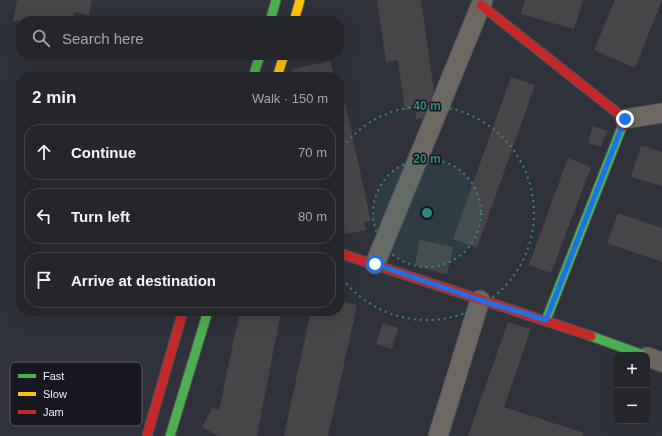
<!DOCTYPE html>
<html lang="en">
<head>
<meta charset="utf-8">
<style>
	:root { --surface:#24262c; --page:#2c2e34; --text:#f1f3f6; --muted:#a3a5a9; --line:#414348 }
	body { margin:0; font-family:Arial,sans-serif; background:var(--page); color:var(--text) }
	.controls { position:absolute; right:12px; bottom:12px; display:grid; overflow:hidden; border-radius:8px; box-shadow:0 4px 16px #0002 }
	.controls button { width:36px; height:36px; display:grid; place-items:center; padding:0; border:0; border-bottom:1px solid var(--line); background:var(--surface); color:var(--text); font:20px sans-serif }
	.stop { position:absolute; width:12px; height:12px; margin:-9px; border:3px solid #1a73e8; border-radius:50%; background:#fff }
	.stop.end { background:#1a73e8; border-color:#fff; box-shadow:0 1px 4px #0008 }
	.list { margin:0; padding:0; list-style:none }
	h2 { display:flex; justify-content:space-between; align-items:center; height:52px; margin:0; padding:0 16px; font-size:17px }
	h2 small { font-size:13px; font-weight:400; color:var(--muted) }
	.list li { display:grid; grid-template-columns:26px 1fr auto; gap:12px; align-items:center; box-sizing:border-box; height:56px; margin:0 8px 8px; padding:0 8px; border:1px solid var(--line); border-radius:16px }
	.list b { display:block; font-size:15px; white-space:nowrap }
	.list em { font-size:13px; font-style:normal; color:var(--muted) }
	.icon { flex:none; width:22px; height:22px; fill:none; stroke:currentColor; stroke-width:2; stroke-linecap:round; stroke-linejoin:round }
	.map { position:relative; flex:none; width:662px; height:436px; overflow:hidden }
	.search { position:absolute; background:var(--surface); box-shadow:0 4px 16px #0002; left:16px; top:16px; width:328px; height:44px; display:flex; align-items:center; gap:10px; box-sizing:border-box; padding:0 14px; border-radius:16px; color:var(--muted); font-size:15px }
	.panel { position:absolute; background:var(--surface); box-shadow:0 4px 16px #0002; left:16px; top:72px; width:328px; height:244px; border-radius:16px }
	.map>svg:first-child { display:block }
	.building { fill:#484549 }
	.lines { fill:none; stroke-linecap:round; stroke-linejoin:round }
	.street-casing { stroke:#4f5159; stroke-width:21 }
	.fast-casing { stroke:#4f5159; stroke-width:11 }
	.slow-casing { stroke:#4f5159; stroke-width:11 }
	.jam-casing { stroke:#4f5159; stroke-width:11 }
	.street { stroke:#6d6862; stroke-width:19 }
	.fast { stroke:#4caf50; stroke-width:9 }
	.slow { stroke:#ffc107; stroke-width:9 }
	.jam { stroke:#c62828; stroke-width:9 }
	.route { stroke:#1a73e8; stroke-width:5 }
	.ring { fill:none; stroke:#308883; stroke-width:2; stroke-dasharray:2 4 }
	.key { fill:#16171f; stroke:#575861; stroke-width:1 }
	.key-label { font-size:11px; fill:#eef0fb }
	.centre { fill:#308883; stroke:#16171f; stroke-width:2 }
	.ring-label { font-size:12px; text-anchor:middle; font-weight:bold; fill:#308883; stroke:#16171f; stroke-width:3; stroke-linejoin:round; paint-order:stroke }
</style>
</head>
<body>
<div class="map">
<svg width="662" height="436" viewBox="0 0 662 436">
	<rect width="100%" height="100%" fill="#30323b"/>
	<g class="building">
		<path d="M17 0H92L89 15 74 12 72 21H13Z"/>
		<path d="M377 0H421L434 92 423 118 416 119 415 108 405 110 398 60 386 62Z"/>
		<path d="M525 0H583L574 29 521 14Z"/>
		<path d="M615 0H662L635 68 594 50Z"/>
		<path d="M330 61 334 77H290L293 69Z"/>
		<path d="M511 77 535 85 477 248 453 239Z"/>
		<path d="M345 102 371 221 364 222 366 230 345 234 343 224H339V103Z"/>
		<path d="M593 126 607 131 601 147 588 143Z"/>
		<path d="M641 145 662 152V186L631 177Z"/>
		<path d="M568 158 591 167 551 273 529 265Z"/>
		<path d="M618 213 662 228V262L607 243Z"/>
		<path d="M420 240 453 247 447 275 415 265Z"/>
		<path d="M339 301 357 305 328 436H284L311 311H339Z"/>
		<path d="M240 311H281L257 436H219L202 427 212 408 219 410Z"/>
		<path d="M508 322 531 329 504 407 584 433 583 436H468Z"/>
		<path d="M383 323 398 328 392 349 376 344Z"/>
	</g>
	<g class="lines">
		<g class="street-casing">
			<g id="street">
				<path d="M625 119 662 113"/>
				<path d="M375 264 483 0"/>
				<path d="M647 357 662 362"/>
				<path d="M438 436 480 300"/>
			</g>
		</g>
		<g class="fast-casing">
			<g id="fast">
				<path d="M270 21 276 0"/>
				<path d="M253 77 260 55"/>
				<path d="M546 320 622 127"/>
				<path d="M591 336 643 355"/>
				<path d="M170 436 208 311"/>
			</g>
		</g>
		<g class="slow-casing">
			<g id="slow">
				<path d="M294 21 300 0"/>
				<path d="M277 77 284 55"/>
			</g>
		</g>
		<g class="jam-casing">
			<g id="jam">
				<path d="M481 5 625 119 622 127"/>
				<path d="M339 253 591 336"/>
				<path d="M147 436 183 311"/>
			</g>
		</g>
		<use href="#street" class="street"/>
		<use href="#fast" class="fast"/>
		<use href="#slow" class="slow"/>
		<use href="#jam" class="jam"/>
	</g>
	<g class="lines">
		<path class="route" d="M375 264 480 300 546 320 625 119"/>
	</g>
	<circle cx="427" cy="213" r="54" fill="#308883" fill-opacity=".12"/>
	<g class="ring">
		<circle cx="427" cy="213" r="54"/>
		<path d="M339 152A107 107 0 1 1 339 274"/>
	</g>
	<rect x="10" y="362" width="132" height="64" rx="6" class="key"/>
	<rect x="18" y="374" width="18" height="4" fill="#4caf50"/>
	<rect x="18" y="392" width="18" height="4" fill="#ffc107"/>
	<rect x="18" y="410" width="18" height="4" fill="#c62828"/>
	<g class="key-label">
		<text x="43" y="380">Fast</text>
		<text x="43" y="398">Slow</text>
		<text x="43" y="416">Jam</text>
	</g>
	<circle cx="427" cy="213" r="6" class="centre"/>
	<g class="ring-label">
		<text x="427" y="110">40 m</text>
		<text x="427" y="163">20 m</text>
	</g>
</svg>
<div class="controls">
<button>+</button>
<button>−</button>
</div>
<div class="stop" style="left:375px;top:264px"></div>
<div class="stop end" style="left:625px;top:119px"></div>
<div class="search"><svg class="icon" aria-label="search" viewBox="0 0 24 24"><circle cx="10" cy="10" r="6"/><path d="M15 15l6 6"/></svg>Search here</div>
<section class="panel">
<h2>2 min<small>Walk · 150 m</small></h2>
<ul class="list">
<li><svg class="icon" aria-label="ahead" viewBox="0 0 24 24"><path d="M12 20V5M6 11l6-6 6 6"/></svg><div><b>Continue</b></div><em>70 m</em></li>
<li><svg class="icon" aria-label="left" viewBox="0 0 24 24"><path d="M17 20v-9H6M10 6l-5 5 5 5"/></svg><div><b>Turn left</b></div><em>80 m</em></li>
<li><svg class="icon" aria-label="arrive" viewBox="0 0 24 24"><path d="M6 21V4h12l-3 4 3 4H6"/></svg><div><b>Arrive at destination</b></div></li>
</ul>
</section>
</div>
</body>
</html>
